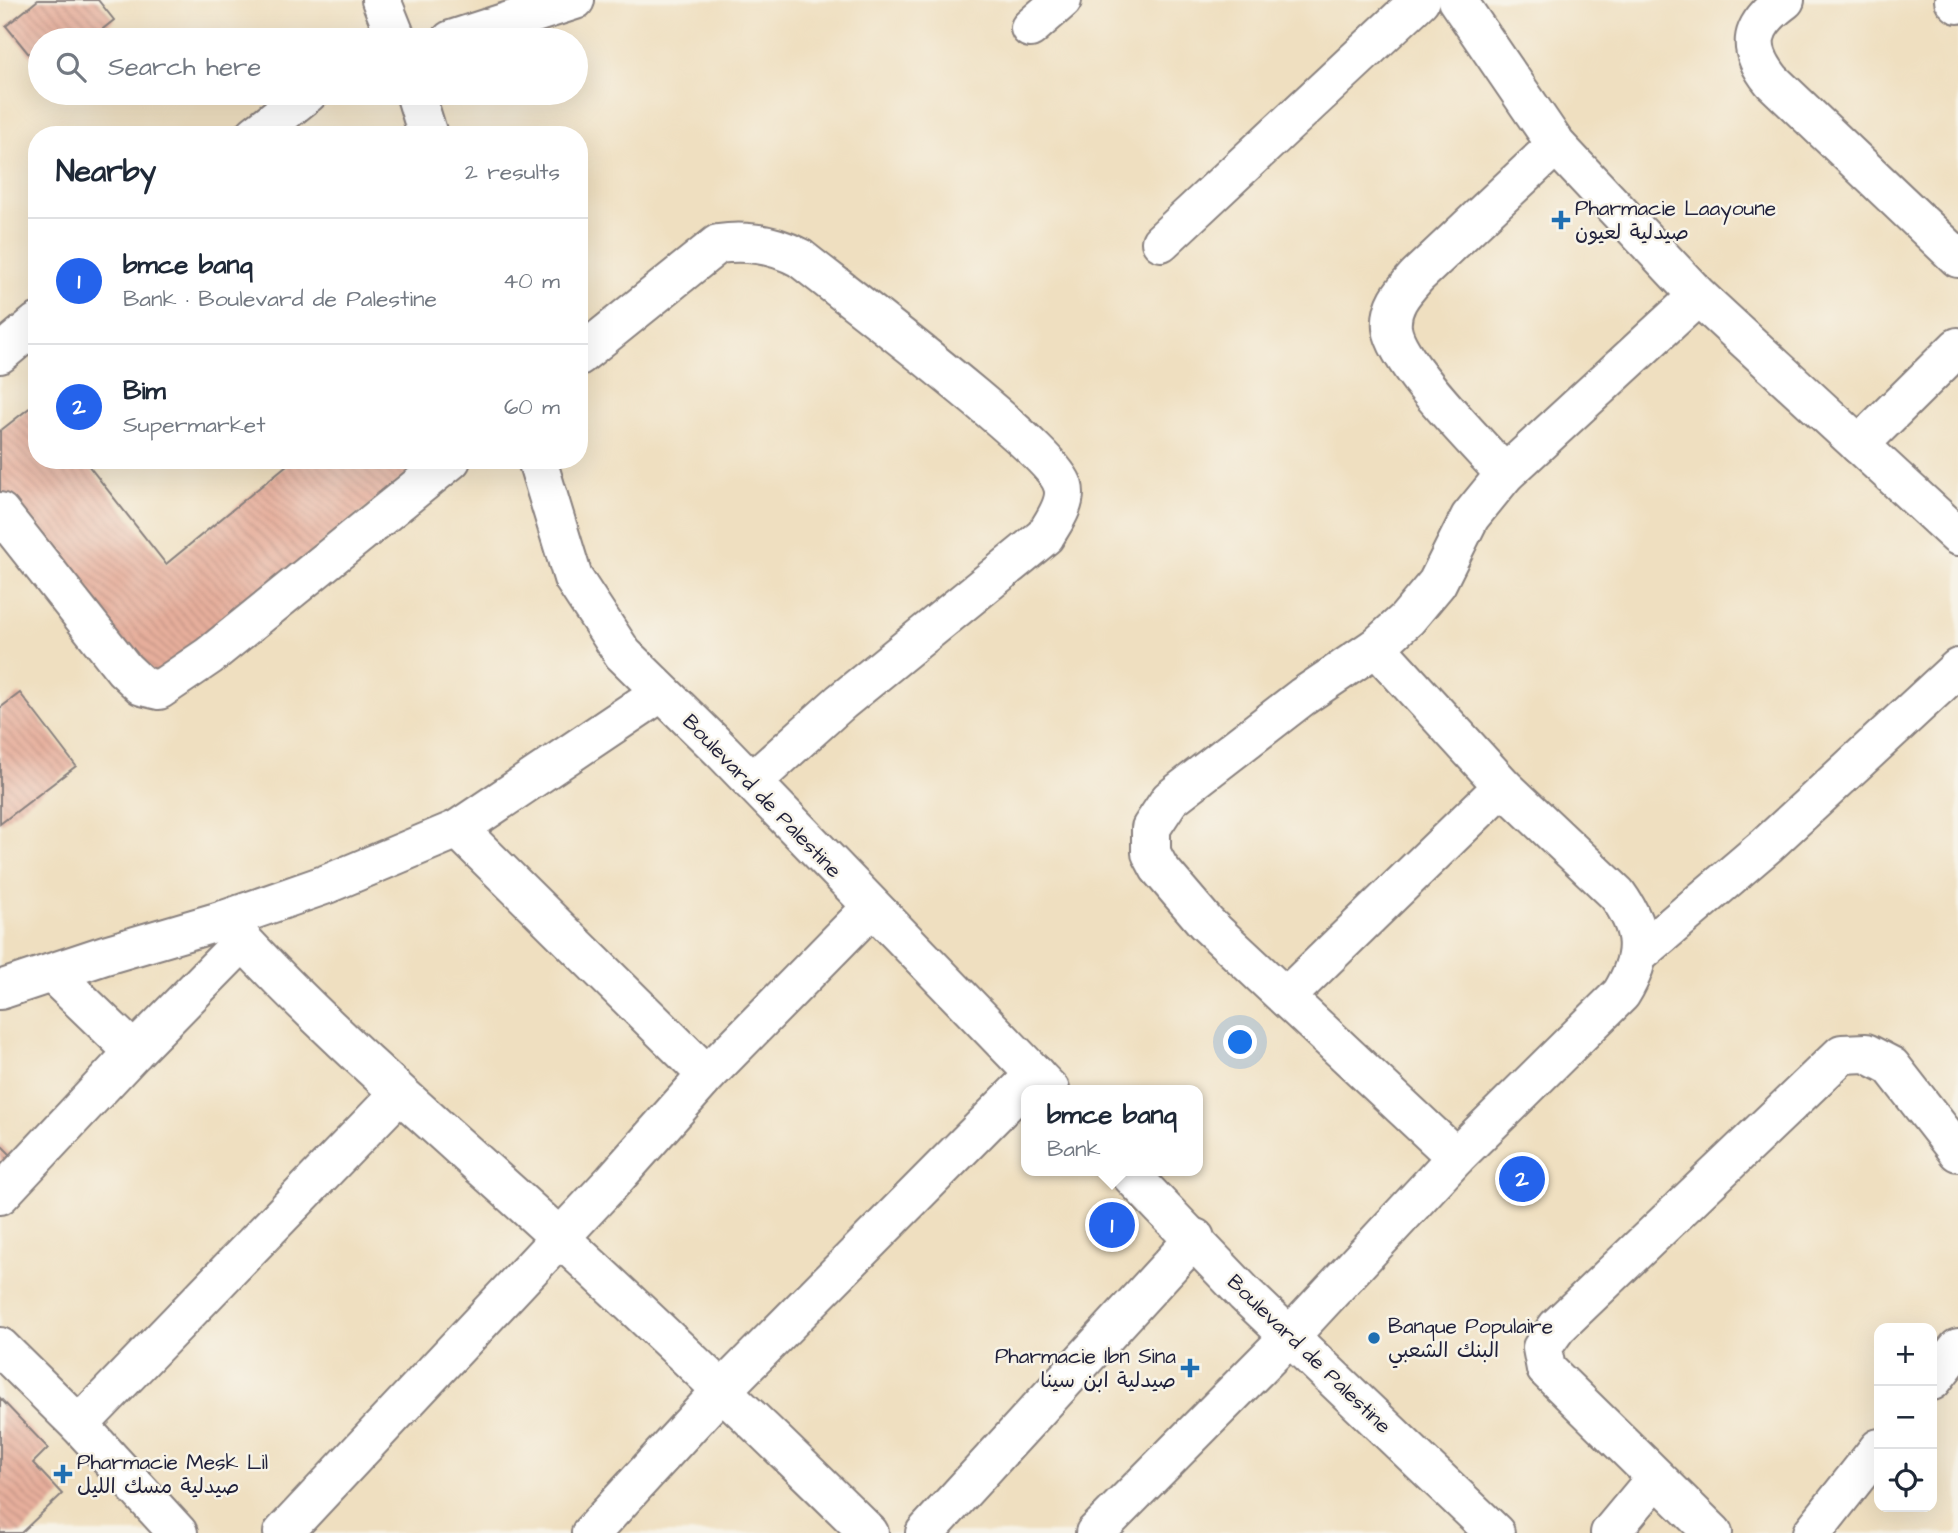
<!DOCTYPE html>
<html lang="en">
<head>
<meta charset="utf-8">
<style>
	:root { --surface:#fff; --page:#f2f2f3; --text:#1f2937; --muted:#747a83; --line:#e0e1e3; --accent:#2563eb }
	body { margin:0; font-family:"Architects Daughter","Playpen Sans Arabic",sans-serif; background:var(--page); color:var(--text) }
	.controls { position:absolute; right:21px; bottom:21px; display:grid; overflow:hidden; border-radius:14px; box-shadow:0 7px 28px #0002 }
	.controls button { width:63px; height:63px; display:grid; place-items:center; padding:0; border:0; border-bottom:2px solid var(--line); background:var(--surface); color:var(--text); font:35px sans-serif }
	.you { position:absolute; left:1241px; top:1043px; width:24px; height:24px; margin:-18px; border:5px solid #fff; border-radius:50%; background:#1a73e8; box-shadow:0 0 0 10px #1a73e833 }
	.badge { display:grid; place-items:center; width:46px; height:46px; border-radius:50%; background:var(--accent); color:#fff; font-size:23px; font-weight:700 }
	.pin { position:absolute; translate:-50% -50%; border:4px solid #fff; box-shadow:0 2px 7px #0006 }
	.popup { position:absolute; left:1021px; top:1085px; width:182px; height:91px; box-sizing:border-box; display:grid; place-content:center; border-radius:14px; background:var(--surface); filter:drop-shadow(0 2px 5px #0005); font-size:23px; white-space:nowrap; color:var(--muted) }
	.popup b { font-size:26px; color:var(--text) }
	.popup::after { content:''; position:absolute; left:50%; top:100%; margin-left:-14px; border:14px solid transparent; border-top-color:var(--surface) }
	.list { margin:0; padding:0; list-style:none }
	h2 { display:flex; justify-content:space-between; align-items:center; height:91px; margin:0; padding:0 28px; font-size:30px }
	h2 small { font-size:23px; font-weight:400; color:var(--muted) }
	.list li { display:grid; grid-template-columns:46px 1fr auto; gap:21px; align-items:center; box-sizing:border-box; height:126px; padding:0 28px; border-top:2px solid var(--line) }
	.list b { display:block; font-size:26px; white-space:nowrap }
	.list p { margin:0; font-size:23px; white-space:nowrap; color:var(--muted) }
	.list em { font-size:23px; font-style:normal; color:var(--muted) }
	.icon { flex:none; width:38px; height:38px; fill:none; stroke:currentColor; stroke-width:2; stroke-linecap:round; stroke-linejoin:round }
	.map { position:relative; flex:none; width:1958px; height:1533px; overflow:hidden }
	.search { position:absolute; background:var(--surface); box-shadow:0 7px 28px #0002; left:28px; top:28px; width:560px; height:77px; display:flex; align-items:center; gap:18px; box-sizing:border-box; padding:0 24px; border-radius:38px; color:var(--muted); font-size:26px }
	.panel { position:absolute; background:var(--surface); box-shadow:0 7px 28px #0002; left:28px; top:126px; width:560px; height:343px; border-radius:28px }
	.map>svg:first-child { display:block }
	.building { fill:url(#building-back-hatch) }
	.lines { fill:none; stroke-linecap:round; stroke-linejoin:round }
	.minor-casing { stroke:#88807e; stroke-width:42 }
	.minor { stroke:#fff; stroke-width:38 }
	.poi-dot { fill:#1f6fb2; stroke:#f7f3e8; stroke-width:2.5 }
	.labels { text-anchor:middle; dominant-baseline:central; stroke-width:5; stroke-linejoin:round; paint-order:stroke }
	.poi-label { font-size:21px; fill:#22223b; stroke:#f7f3e8; text-anchor:start }
	.street-label { font-size:21px; fill:#22223b; stroke:#f7f3e8 }
</style>
</head>
<body>
<div class="map">
<svg width="1958" height="1533" viewBox="0 0 1958 1533">
	<defs>
		<pattern id="building-back-hatch" width="6" height="6" patternUnits="userSpaceOnUse" patternTransform="scale(1.75)"><rect width="6" height="6" fill="#e6ae9b"/><path d="M-1 5l2 2M0 0l6 6M5-1l2 2" fill="none" stroke="#c59586"/></pattern>
	</defs>
	<rect width="100%" height="100%" fill="#f7f3e8"/>
	<filter id="ink" filterUnits="userSpaceOnUse"><feTurbulence type="fractalNoise" baseFrequency=".0143" numOctaves="2"/><feDisplacementMap in="SourceGraphic" scale="14" xChannelSelector="R" yChannelSelector="G"/><feConvolveMatrix kernelMatrix="1 2 1 2 8 2 1 2 1" color-interpolation-filters="sRGB"/></filter>
	<filter id="wash" filterUnits="userSpaceOnUse"><feTurbulence type="fractalNoise" baseFrequency=".00686" numOctaves="4" result="noise"/><feDisplacementMap in="SourceGraphic" scale="28" xChannelSelector="R" yChannelSelector="G"/><feGaussianBlur stdDeviation="1.57" result="paint"/><feColorMatrix in="noise" values="0 0 0 0 0 0 0 0 0 0 0 0 0 0 0 0 0 1.4 0 .05"/><feComposite in="paint" operator="in"/></filter>
	<g filter="url(#wash)">
		<rect width="100%" height="100%" fill="#efdfc0"/>
		<g id="blocks">
			<g class="building">
				<path d="M38 0H98L114 20 89 40H40V68L6 26Z"/>
				<path d="M37 402V460H84L166 564 293 460H425L153 682 0 492V431Z"/>
				<path d="M20 693 76 766 0 824V708Z"/>
				<path d="M0 1144 11 1155 0 1166Z"/>
				<path d="M0 1398 48 1448 33 1463 62 1494 21 1533H0Z"/>
			</g>
		</g>
	</g>
	<g filter="url(#ink)">
		<use href="#blocks" fill-opacity="0" stroke="#88807e" stroke-width="2"/>
		<g class="lines">
			<g class="minor-casing">
				<g id="minor">
					<path d="M381 0 397 40"/>
					<path d="M1457 0 1556 145 1698 296 1958 536"/>
					<path d="M1785 0C1751 25 1744 46 1772 81L1958 258"/>
					<path d="M1954 0 1958 4"/>
					<path d="M1030 28 1062 0"/>
					<path d="M451 40 575 0"/>
					<path d="M415 93 428 135"/>
					<path d="M255 135 308 93"/>
					<path d="M1161 242 1420 0"/>
					<path d="M0 354 37 323"/>
					<path d="M579 356 718 244C748 240 774 244 800 258 841 291 1054 451 1063 486 1068 503 1053 522 1045 536L841 702 752 782"/>
					<path d="M1859 445 1958 347"/>
					<path d="M537 460 573 578 623 654 723 752 1050 1090"/>
					<path d="M1505 474C1479 445 1396 363 1392 328 1390 306 1403 292 1417 276L1556 145"/>
					<path d="M0 512 124 669 142 686 159 690 209 656 451 460"/>
					<path d="M458 829 707 1075"/>
					<path d="M224 920C328 1035 445 1132 559 1237 664 1334 767 1433 869 1533"/>
					<path d="M1638 955 1767 845 1958 668"/>
					<path d="M53 974 134 1052"/>
					<path d="M0 990 105 955 224 920 327 884 458 829 660 693"/>
					<path d="M1286 997 1503 786"/>
					<path d="M1456 1157 1206 923 1159 868 1151 853V828L1170 799 1302 697 1376 647 1407 619 1437 583 1470 517 1505 474 1698 296"/>
					<path d="M1127 1171 1245 1294 1495 1533"/>
					<path d="M0 1195 134 1052 243 941"/>
					<path d="M0 1347 79 1425 178 1533"/>
					<path d="M1932 1381 1958 1348"/>
					<path d="M79 1425 398 1095"/>
					<path d="M283 1533 613 1181 707 1075 871 908"/>
					<path d="M591 1533 723 1389 1035 1074"/>
					<path d="M925 1533 1195 1238"/>
					<path d="M1095 1533 1289 1337 1456 1157 1621 994C1645 955 1643 930 1617 894L1503 786 1376 647"/>
					<path d="M1610 1533 1655 1479"/>
					<path d="M1713 1533 1546 1369 1542 1348 1557 1327 1842 1054 1866 1053 1891 1066 1958 1152"/>
					<path d="M1812 1533 1879 1448"/>
				</g>
			</g>
			<use href="#minor" class="minor"/>
		</g>
	</g>
	<g class="poi-dot">
		<path d="M1557.5 209.5h7v7h7v7h-7v7h-7v-7h-7v-7h7z"/>
		<circle cx="1374" cy="1338" r="7"/>
		<path d="M1186.5 1357.5h7v7h7v7h-7v7h-7v-7h-7v-7h7z"/>
		<path d="M59.5 1463.5h7v7h7v7h-7v7h-7v-7h-7v-7h7z"/>
	</g>
	<g class="labels">
		<g class="poi-label">
			<text x="1575" y="208">Pharmacie Laayoune<tspan x="1575" dy="24">صيدلية لعيون</tspan></text>
			<text x="1388" y="1326">Banque Populaire<tspan x="1388" dy="24">البنك الشعبي</tspan></text>
			<text x="1176" y="1356" text-anchor="end">Pharmacie Ibn Sina<tspan x="1176" dy="24">صيدلية ابن سينا</tspan></text>
			<text x="77" y="1462">Pharmacie Mesk Lil<tspan x="77" dy="24">صيدلية مسك الليل</tspan></text>
		</g>
		<g class="street-label">
			<text transform="translate(762 796) rotate(46)">Boulevard de Palestine</text>
			<text transform="translate(1309 1354) rotate(44)">Boulevard de Palestine</text>
		</g>
	</g>
</svg>
<div class="controls">
<button>+</button>
<button>−</button>
<button><svg class="icon" aria-label="locate" viewBox="0 0 24 24"><circle cx="12" cy="12" r="6"/><path d="M12 2v4M12 18v4M2 12h4M18 12h4"/></svg></button>
</div>
<div class="you"></div>
<div class="pin badge" style="left:1112px;top:1225px">1</div>
<div class="popup"><b>bmce banq</b>Bank</div>
<div class="pin badge" style="left:1522px;top:1179px">2</div>
<div class="search"><svg class="icon" aria-label="search" viewBox="0 0 24 24"><circle cx="10" cy="10" r="6"/><path d="M15 15l6 6"/></svg>Search here</div>
<section class="panel">
<h2>Nearby<small>2 results</small></h2>
<ul class="list">
<li><span class="badge">1</span><div><b>bmce banq</b><p>Bank · Boulevard de Palestine</p></div><em>40 m</em></li>
<li><span class="badge">2</span><div><b>Bim</b><p>Supermarket</p></div><em>60 m</em></li>
</ul>
</section>
</div>
</body>
</html>
